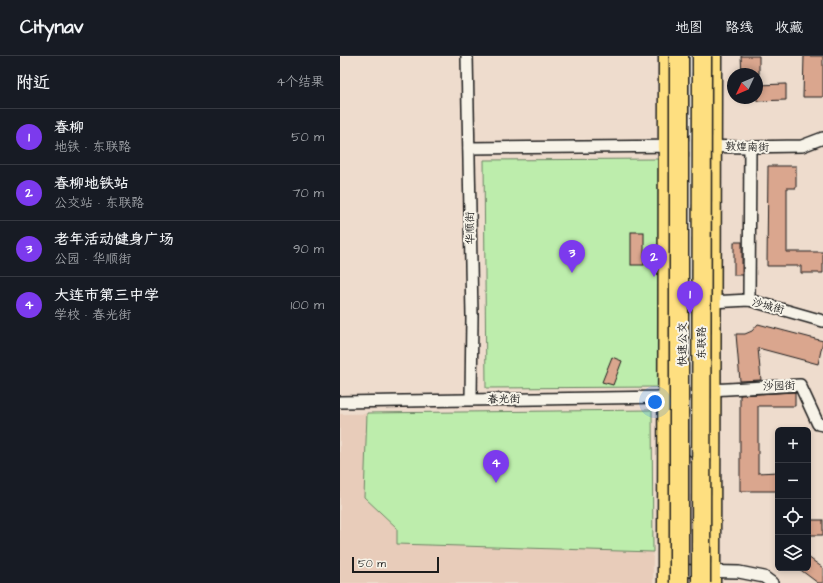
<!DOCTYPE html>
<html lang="zh">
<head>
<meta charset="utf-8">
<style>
	:root { --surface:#171b24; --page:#242831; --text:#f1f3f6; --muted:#9ea1a6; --line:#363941; --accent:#7c3aed }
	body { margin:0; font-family:"Architects Daughter","LXGW WenKai TC",sans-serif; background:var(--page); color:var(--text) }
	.controls { position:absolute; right:12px; bottom:12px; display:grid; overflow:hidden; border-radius:6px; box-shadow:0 2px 6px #0003 }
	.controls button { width:36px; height:36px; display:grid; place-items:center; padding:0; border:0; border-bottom:1px solid var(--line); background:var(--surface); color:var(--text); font:20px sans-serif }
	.compass { position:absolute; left:387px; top:12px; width:36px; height:36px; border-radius:50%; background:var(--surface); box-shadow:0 2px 6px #0003; rotate:226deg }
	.scale { position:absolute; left:12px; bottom:10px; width:87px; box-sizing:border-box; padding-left:4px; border:2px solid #1c1c1c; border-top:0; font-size:11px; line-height:14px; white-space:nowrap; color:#1c1c1c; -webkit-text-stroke:3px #f7f3e8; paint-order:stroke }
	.you { position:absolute; left:315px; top:346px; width:14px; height:14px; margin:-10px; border:3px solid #fff; border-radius:50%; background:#1a73e8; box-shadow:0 0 0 6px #1a73e833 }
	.badge { display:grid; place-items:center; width:26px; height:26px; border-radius:50%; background:var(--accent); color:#fff; font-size:13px; font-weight:700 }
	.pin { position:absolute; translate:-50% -33px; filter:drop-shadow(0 1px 2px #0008) }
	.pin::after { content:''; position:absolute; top:21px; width:14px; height:12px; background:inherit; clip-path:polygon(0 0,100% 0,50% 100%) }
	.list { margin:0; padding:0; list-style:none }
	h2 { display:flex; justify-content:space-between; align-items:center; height:52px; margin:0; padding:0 16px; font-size:17px }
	h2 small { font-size:13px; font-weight:400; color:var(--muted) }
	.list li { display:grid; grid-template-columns:26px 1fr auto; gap:12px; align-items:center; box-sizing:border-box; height:56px; padding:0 16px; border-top:1px solid var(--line) }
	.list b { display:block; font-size:15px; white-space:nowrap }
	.list p { margin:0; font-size:13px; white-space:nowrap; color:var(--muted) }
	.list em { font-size:13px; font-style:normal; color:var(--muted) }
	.icon { flex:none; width:22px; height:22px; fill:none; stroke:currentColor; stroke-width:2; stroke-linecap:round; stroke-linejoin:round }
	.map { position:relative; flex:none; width:483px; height:527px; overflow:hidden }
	header { display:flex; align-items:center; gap:24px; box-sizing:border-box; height:56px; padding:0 20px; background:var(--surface); border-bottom:1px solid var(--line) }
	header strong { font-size:19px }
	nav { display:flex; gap:22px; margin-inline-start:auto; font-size:14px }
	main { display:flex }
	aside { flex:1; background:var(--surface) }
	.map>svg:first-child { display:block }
	.built { fill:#e8ccba }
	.green { fill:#bdedac; stroke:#6c8464 }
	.building { fill:#daa68e; stroke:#1c1c1c }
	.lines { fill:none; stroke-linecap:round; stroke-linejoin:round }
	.service-casing { stroke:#1c1c1c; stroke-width:8 }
	.minor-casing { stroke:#1c1c1c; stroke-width:14 }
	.primary-casing { stroke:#1c1c1c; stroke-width:21 }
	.service { stroke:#f7f3e8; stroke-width:5.5 }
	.minor { stroke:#f7f3e8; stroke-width:11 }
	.primary { stroke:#fedf80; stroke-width:18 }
	.trunk-bridge-casing { stroke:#1c1c1c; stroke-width:21; stroke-linecap:butt }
	.trunk-bridge { stroke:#fedf80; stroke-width:18 }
	.labels { text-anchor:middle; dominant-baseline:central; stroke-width:4; stroke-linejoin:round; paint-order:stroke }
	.street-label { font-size:11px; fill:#1c1c1c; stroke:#f7f3e8 }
</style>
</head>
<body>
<header>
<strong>Citynav</strong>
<nav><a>地图</a><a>路线</a><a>收藏</a></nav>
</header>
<main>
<aside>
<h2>附近<small>4个结果</small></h2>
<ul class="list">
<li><span class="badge">1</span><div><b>春柳</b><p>地铁 · 东联路</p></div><em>50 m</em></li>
<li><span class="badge">2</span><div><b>春柳地铁站</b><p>公交站 · 东联路</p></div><em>70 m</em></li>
<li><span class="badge">3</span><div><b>老年活动健身广场</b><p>公园 · 华顺街</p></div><em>90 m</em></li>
<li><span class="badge">4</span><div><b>大连市第三中学</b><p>学校 · 春光街</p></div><em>100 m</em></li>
</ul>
</aside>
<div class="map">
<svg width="483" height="527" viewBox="0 0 483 527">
	<rect width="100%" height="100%" fill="#eedccd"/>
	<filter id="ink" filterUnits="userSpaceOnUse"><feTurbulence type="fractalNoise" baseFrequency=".025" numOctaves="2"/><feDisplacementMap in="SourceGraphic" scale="8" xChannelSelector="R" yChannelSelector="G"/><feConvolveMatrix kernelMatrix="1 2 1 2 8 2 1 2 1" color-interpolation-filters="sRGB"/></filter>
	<g filter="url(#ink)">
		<path class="built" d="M312 354 313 527H0V358Z"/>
		<g class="green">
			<path d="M318 103 320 331 146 332 144 104Z"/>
			<path d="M312 354 313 496 57 488V472L24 441 27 357Z"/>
		</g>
		<g class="building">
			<path d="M401 0H419V18H402Z"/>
			<path d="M464 0H483V41H463Z"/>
			<path d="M446 28V44L417 45V29Z"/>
			<path d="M428 110H456V132H447V196H483V217H461V210H427Z"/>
			<rect x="291" y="176" width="13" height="33"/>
			<rect x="394" y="186" width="8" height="33"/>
			<path d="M418 268 483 285 478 308 418 292 421 324 400 325 396 278H405L412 275Z"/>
			<path d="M272 301 282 305 273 329 262 326Z"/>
			<path d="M455 336V350H418V417L438 416V435H400V339Z"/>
			<rect x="468" y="464" width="15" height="15"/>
			<path d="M468 501 483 512V527H478L458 512H468Z"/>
		</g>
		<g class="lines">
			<g class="service-casing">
				<g id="service">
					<path d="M352 0V397"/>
					<path d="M348 358V104"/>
				</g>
			</g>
			<g class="minor-casing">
				<g id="minor">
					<path d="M127 0 132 260 131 343"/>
					<path d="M129 92 348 90 410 91 462 90 483 82"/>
					<path d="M409 244 410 91"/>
					<path d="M371 246 409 244 483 265"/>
					<path d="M370 334 460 329 478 368 483 369"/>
					<path d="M0 346 328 341"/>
					<path d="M333 513 352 515 399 516 424 521 432 527"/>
				</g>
			</g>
			<g class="primary-casing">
				<g id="primary">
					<path d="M327 527 328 0"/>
					<path d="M371 527 372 0"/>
				</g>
			</g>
			<use href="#service" class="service"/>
			<use href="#minor" class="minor"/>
			<use href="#primary" class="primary"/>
			<g class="trunk-bridge-casing">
				<g id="trunk-bridge">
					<path d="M339 0V527"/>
					<path d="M361 527 362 0"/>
				</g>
			</g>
			<use href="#trunk-bridge" class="trunk-bridge"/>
		</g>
	</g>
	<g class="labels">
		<g class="street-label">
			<text transform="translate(407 91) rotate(1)">敦煌南街</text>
			<text transform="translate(130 172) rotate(-91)">华顺街</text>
			<text transform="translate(428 250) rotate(15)">沙城街</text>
			<text transform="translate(361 287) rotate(-90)">东联路</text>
			<text transform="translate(342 288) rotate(-90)">快速公交</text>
			<text transform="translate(439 330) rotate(-2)">沙园街</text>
			<text transform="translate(164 343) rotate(-1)">春光街</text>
		</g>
	</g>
</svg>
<div class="controls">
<button>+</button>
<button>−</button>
<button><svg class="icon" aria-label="locate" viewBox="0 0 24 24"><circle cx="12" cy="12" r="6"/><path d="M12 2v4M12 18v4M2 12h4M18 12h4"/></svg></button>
<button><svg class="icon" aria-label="layers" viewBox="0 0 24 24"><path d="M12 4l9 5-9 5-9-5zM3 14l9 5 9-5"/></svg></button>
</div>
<svg class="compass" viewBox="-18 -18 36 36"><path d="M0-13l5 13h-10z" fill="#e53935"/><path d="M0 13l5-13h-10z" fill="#9ea1a6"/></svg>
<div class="scale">50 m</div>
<div class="you"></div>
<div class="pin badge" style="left:350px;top:258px">1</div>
<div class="pin badge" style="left:314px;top:221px">2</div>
<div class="pin badge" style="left:232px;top:217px">3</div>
<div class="pin badge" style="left:156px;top:427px">4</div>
</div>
</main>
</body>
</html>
